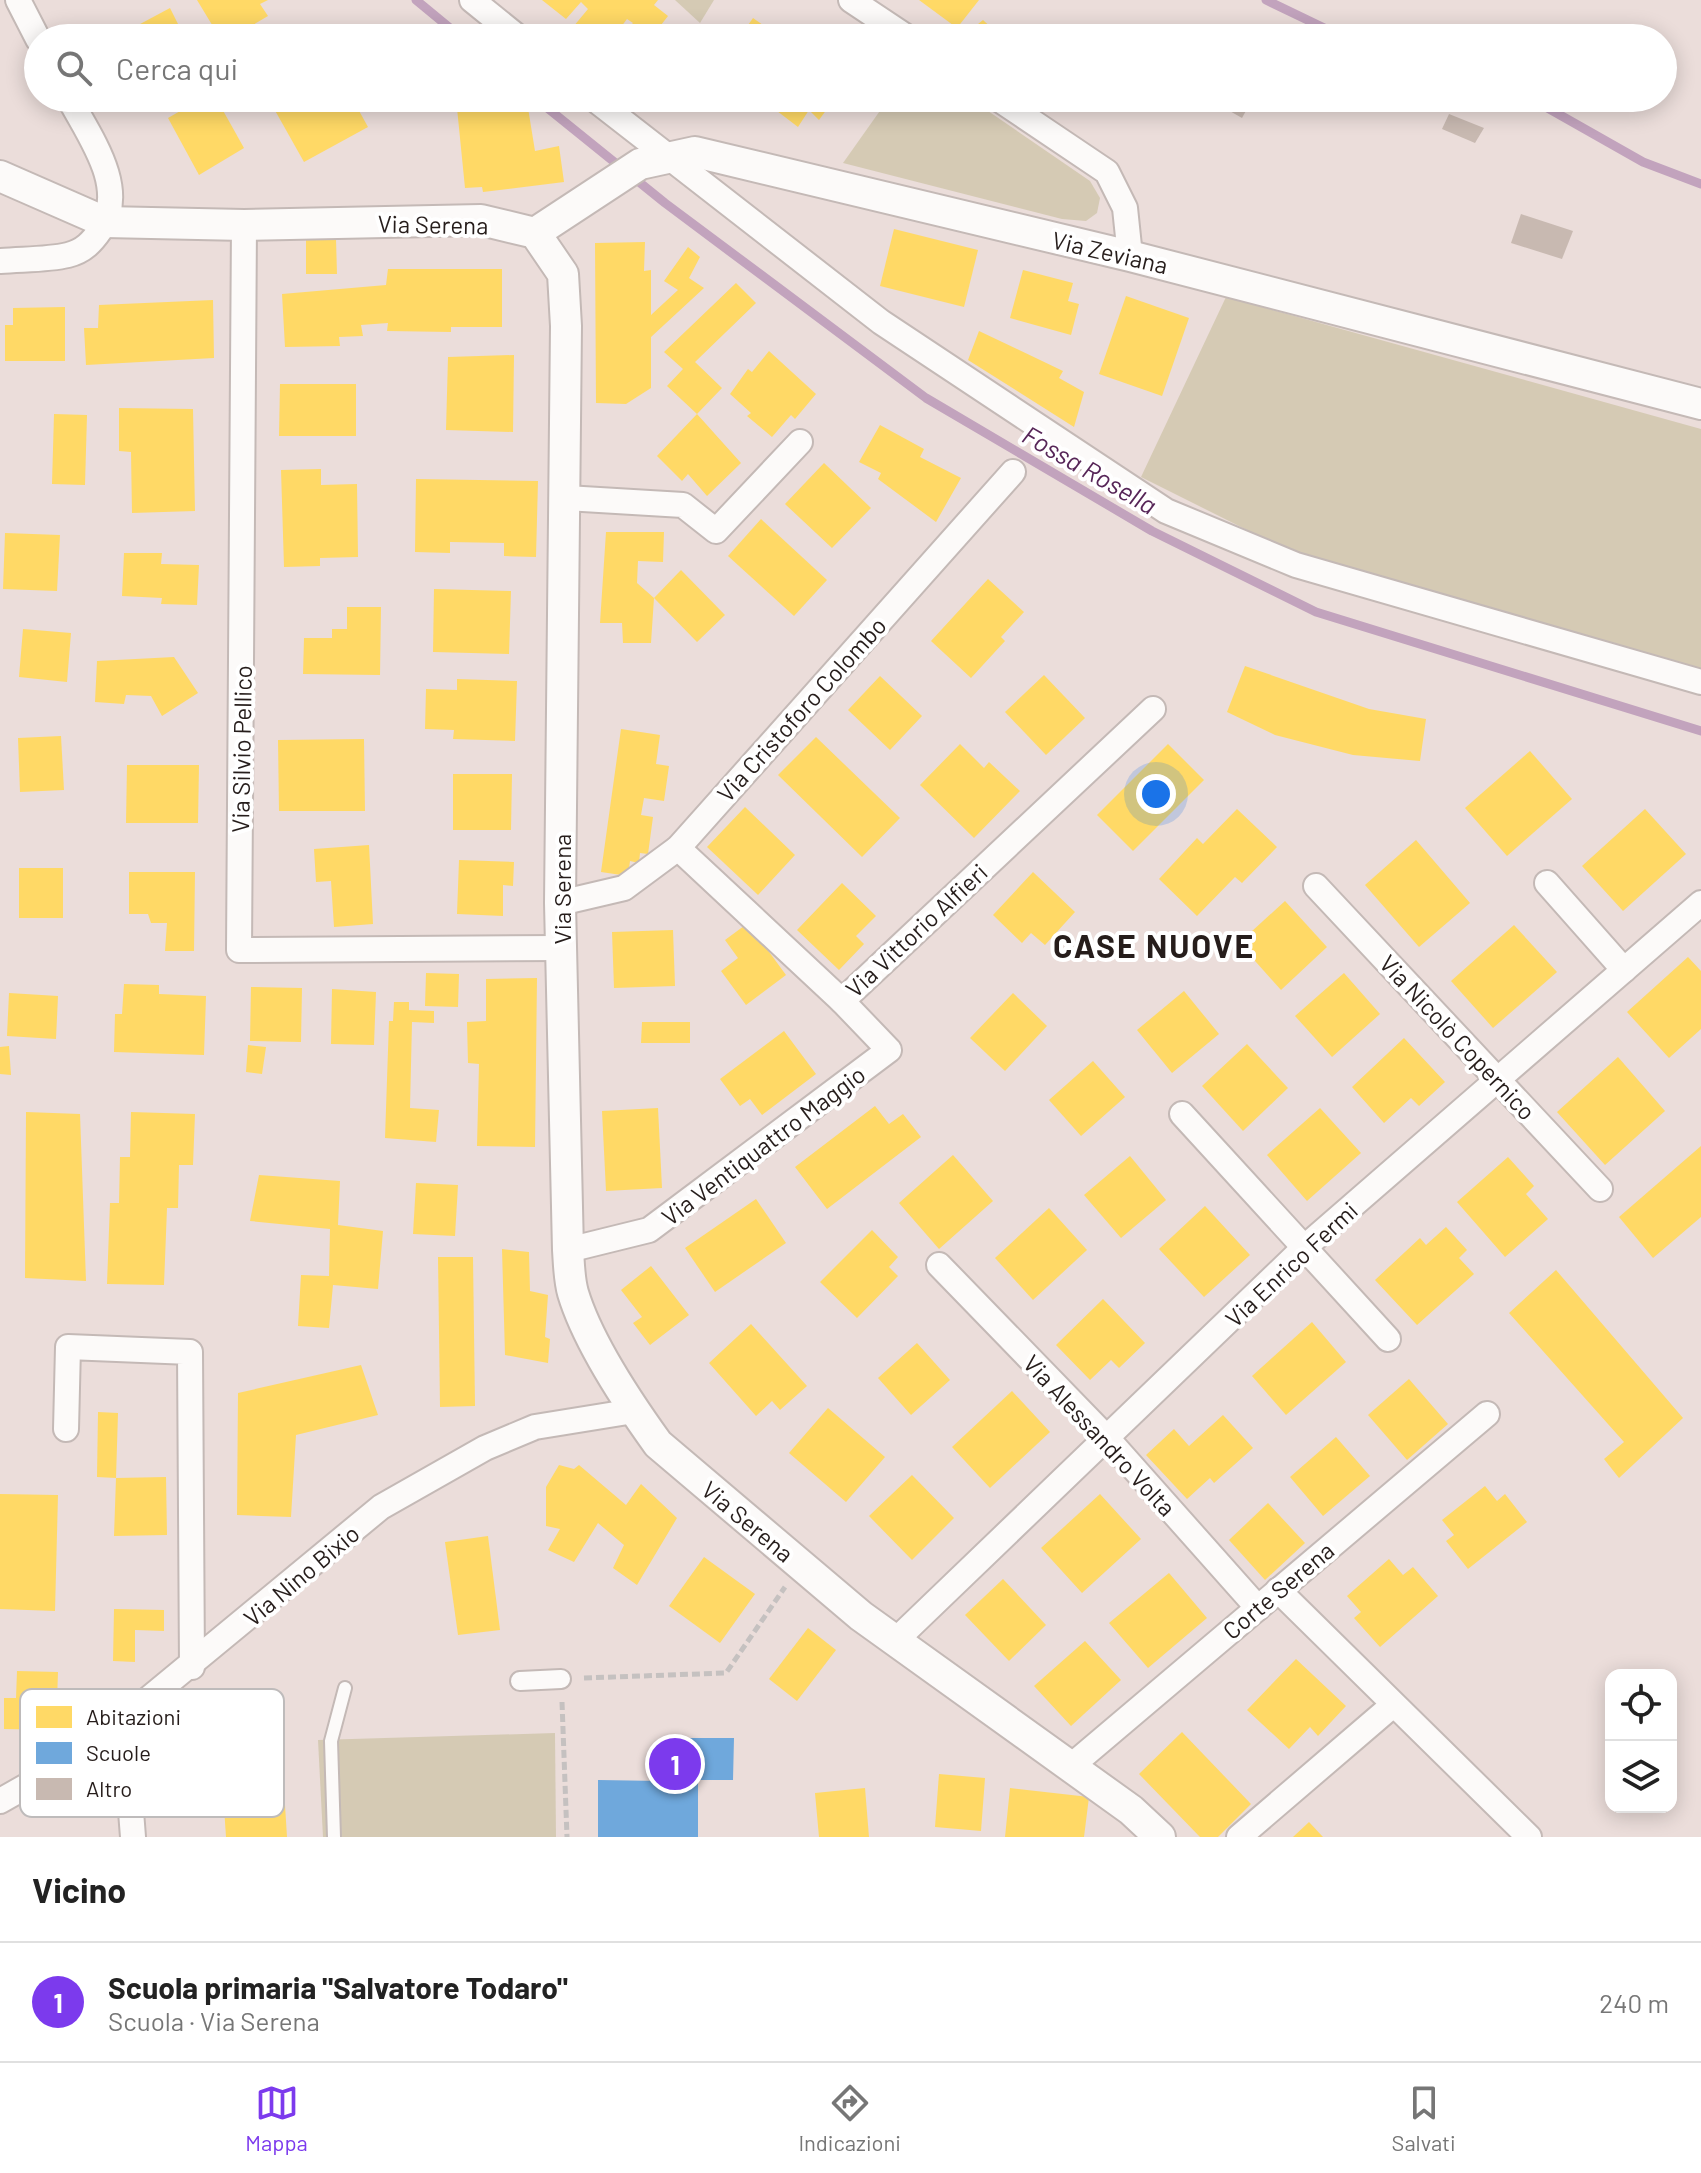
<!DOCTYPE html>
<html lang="it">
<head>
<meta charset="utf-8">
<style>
	:root { --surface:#fff; --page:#f6f6f6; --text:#222; --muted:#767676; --line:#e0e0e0; --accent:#7c3aed }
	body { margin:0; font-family:Barlow,sans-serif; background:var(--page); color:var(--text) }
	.controls { position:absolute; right:24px; bottom:24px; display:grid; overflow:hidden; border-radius:16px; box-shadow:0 4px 20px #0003 }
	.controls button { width:72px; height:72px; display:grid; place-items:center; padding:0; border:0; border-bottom:2px solid var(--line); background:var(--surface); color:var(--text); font:40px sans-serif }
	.you { position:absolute; left:1156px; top:794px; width:28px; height:28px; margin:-20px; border:6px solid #fff; border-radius:50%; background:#1a73e8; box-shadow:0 0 0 12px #1a73e833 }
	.badge { display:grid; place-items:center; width:52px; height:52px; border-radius:50%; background:var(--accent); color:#fff; font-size:26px; font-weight:700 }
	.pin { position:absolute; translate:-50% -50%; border:4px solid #fff; box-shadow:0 2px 8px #0006 }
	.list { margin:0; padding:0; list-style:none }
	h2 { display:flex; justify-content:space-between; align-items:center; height:104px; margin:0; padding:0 32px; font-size:34px }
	h2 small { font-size:26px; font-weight:400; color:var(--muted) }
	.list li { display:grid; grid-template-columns:52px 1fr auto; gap:24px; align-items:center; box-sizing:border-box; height:120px; padding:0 32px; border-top:2px solid var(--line) }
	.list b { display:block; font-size:30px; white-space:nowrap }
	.list p { margin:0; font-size:26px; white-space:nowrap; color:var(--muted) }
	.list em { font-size:26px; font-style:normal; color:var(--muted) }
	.icon { flex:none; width:44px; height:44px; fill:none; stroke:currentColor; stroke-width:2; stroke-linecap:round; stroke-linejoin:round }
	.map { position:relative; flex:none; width:1701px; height:1837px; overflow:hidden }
	.search { position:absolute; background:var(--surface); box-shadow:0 4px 20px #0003; left:24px; right:24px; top:24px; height:88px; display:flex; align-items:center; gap:20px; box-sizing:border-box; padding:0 28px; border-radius:44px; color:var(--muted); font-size:30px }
	.sheet { height:224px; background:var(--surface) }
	nav { display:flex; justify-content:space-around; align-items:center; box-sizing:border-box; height:112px; border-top:2px solid var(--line); background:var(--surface); font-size:22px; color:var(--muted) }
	nav a { display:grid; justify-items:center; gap:4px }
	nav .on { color:var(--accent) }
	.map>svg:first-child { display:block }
	.green { fill:#d5cab4 }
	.homes { fill:#ffd966 }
	.schools { fill:#6fa8dc }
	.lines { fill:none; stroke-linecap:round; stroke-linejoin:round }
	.stream { stroke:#c2a3bd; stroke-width:9 }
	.building { fill:#c8b9b1 }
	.service-casing { stroke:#c4b9b6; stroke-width:16 }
	.pedestrian-casing { stroke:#c4b9b6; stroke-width:22 }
	.minor-casing { stroke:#c4b9b6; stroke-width:28 }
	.tertiary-casing { stroke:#c4b9b6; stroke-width:34 }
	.path { stroke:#c5c1c0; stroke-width:5; stroke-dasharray:8 4; stroke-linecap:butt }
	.service { stroke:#fcfaf9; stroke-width:12 }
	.pedestrian { stroke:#fcfaf9; stroke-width:18 }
	.minor { stroke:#fcfaf9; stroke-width:24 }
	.tertiary { stroke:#fcfaf9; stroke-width:30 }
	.labels { text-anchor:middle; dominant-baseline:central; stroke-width:8; stroke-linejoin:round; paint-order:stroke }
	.street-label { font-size:24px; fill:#261d1b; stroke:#fff }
	.water-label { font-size:26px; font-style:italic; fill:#572658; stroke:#fff }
	.district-label { font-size:32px; font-weight:bold; letter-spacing:2px; fill:#261d1b; stroke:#fff }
	.key { fill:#fff; stroke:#bebbbb; stroke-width:2 }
	.key-label { font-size:22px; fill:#261d1b }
</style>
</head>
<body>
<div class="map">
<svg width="1701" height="1837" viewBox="0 0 1701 1837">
	<rect width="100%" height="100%" fill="#ebddda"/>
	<g class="green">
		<path d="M675 0H714L700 23Z"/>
		<path d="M889 98H969L1090 181 1100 198 1097 213 1086 221 1062 219 843 163Z"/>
		<path d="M1226 297 1701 429V672L1287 550 1141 477Z"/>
		<path d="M555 1733 556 1837H323L318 1740Z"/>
	</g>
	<g class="homes">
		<path d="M197 0H268L260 4 268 16 231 38H220Z"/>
		<path d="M542 0H658L654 5 668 16 651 38H642L629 27 633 23 627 19 621 27 626 31 620 38H587L573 27 588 9 581 2 566 19Z"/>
		<path d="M919 0H979L957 28Z"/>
		<path d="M170 8 185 38H114Z"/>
		<path d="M753 18 781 38H739Z"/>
		<path d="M983 20 997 33 991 38H961Z"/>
		<path d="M203 98H216L244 148 199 175 168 118Z"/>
		<path d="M268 98H352L368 127 304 162Z"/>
		<path d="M456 98H490L493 108H528L535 151 559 146 564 182 483 192 482 187 465 188Z"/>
		<path d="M760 98H835L819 120 809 110 798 127Z"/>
		<path d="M894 229 978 250 964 307 880 286Z"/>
		<path d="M336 239 337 274H306V240Z"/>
		<path d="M645 242 644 271 651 270V315L678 290 664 281 688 247 700 257 689 278 704 288 651 337V388L626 404 596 403 595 243Z"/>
		<path d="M388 269H502V327H451V332L387 331 388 323 361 325 363 336 339 337 340 346 285 347 282 294 386 285Z"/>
		<path d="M1023 270 1073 283 1068 301 1079 304 1071 335 1010 318Z"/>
		<path d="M736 283 756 303 695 362 722 388 697 414 667 386 683 369 664 352Z"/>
		<path d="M1126 296 1189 318 1162 396 1099 374Z"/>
		<path d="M213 300 214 358 86 365 84 328H98L99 305Z"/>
		<path d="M65 307V361H5V325H13V308Z"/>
		<path d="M979 331 1063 371 1059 378 1084 392 1074 427 968 360Z"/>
		<path d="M769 351 816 394 795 419 791 415 772 437 747 416 751 413 730 394 748 369 752 372Z"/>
		<path d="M514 355 513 432 446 430 448 357Z"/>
		<path d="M280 384H356V436H279Z"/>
		<path d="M119 408 193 409 195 511 132 513 131 452 119 451Z"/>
		<path d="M54 414 87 415 85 485 52 484Z"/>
		<path d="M697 414 741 463 707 496 688 474 682 481 657 456Z"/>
		<path d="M880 425 924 449 920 457 961 478 936 522 878 479 881 473 859 462Z"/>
		<path d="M824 463 871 508 832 548 785 504Z"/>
		<path d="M321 469V485L357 484 358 557 320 558V566L284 567 281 470Z"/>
		<path d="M416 479 538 481 536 557 504 556V543L450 542V553L415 552Z"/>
		<path d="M761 519 827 580 794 616 728 556Z"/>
		<path d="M606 532H664L663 562 638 561 637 583 654 598 651 643H623L622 623H600Z"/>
		<path d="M5 533 60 535 57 591 3 589Z"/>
		<path d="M124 553H162L161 564 199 565 197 605 161 604 162 598 122 596Z"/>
		<path d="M681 570 725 615 697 642 654 598Z"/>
		<path d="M988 579 1024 612 1001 637 1005 641 971 678 931 641Z"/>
		<path d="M434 589 511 591 509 654 433 652Z"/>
		<path d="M347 607H381L380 675 303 674 304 638H332V629H347Z"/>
		<path d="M23 629 71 633 67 682 19 677Z"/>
		<path d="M174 657 198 693 162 716 151 696 126 695 124 704 95 702 97 661Z"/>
		<path d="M1245 666 1369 709 1426 719 1420 761 1353 755 1275 735 1227 712Z"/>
		<path d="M1044 675 1085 718 1046 755 1005 712Z"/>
		<path d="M880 676 922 716 890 750 848 710Z"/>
		<path d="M457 679 517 681 515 741 453 739 454 730 425 729 426 689 457 690Z"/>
		<path d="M621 729 660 735 656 764 669 766 664 801 644 798 641 815 653 817 648 854 640 853 639 863 630 861 628 876 601 872Z"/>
		<path d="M61 736 64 790 20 792 18 738Z"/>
		<path d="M816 737 900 818 862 857 778 775Z"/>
		<path d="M364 739 365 811H279L278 740Z"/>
		<path d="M960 744 984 768 989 762 1020 791 974 838 920 785Z"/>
		<path d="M1168 744 1204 780 1133 851 1097 815Z"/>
		<path d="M1530 751 1572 799 1507 856 1465 808Z"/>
		<path d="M127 765H199L198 823H126Z"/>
		<path d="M453 774H512L511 830H453Z"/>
		<path d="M745 807 795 855 758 895 707 847Z"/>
		<path d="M1237 809 1277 847 1242 883 1235 877 1197 916 1159 879 1197 838 1203 844Z"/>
		<path d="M1645 809 1686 854 1623 911 1582 866Z"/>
		<path d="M1416 840 1470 903 1419 947 1365 885Z"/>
		<path d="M369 845 373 924 334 927 331 881 316 882 314 849Z"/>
		<path d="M459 860 514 862 513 886 503 885V916L457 914Z"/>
		<rect x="19" y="868" width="44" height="50"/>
		<path d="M129 872H195L194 951H165L167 923H151L148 914H129Z"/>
		<path d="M1033 872 1075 912 1045 945 1031 933 1022 943 993 915Z"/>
		<path d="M842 883 876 916 856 936 864 944 839 970 797 930Z"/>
		<path d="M1285 901 1327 947 1281 990 1239 943Z"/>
		<path d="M748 923 786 975 746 1005 721 971 738 958 725 940Z"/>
		<path d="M1514 925 1557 972 1493 1028 1451 981Z"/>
		<path d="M673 930 675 986 614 988 612 932Z"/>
		<path d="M1688 957 1701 971V1029L1669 1058 1627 1012Z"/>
		<path d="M426 973 459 974 458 1007 425 1006Z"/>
		<path d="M1344 973 1380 1014 1332 1057 1295 1016Z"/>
		<path d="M537 978 535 1147 477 1146 479 1064 468 1063 467 1022 486 1021V979Z"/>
		<path d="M124 984 159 985V994L206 996 204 1055 114 1052 115 1014H122Z"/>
		<path d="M251 987 302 988 301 1042 250 1041Z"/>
		<path d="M332 989 376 992 374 1045 331 1044Z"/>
		<path d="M1184 991 1219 1034 1172 1073 1137 1030Z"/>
		<path d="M9 993 58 996 56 1039 7 1036Z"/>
		<path d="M1013 993 1047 1026 1005 1071 970 1038Z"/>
		<path d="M394 1002H409V1010L434 1011V1023L412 1022 410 1108 439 1110 436 1142 385 1138 389 1021H393Z"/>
		<path d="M642 1022H690V1043H641Z"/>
		<path d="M784 1031 816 1074 762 1115 750 1099 740 1106 720 1079Z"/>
		<path d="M1404 1038 1445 1082 1419 1106 1411 1098 1384 1123 1352 1087Z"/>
		<path d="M1247 1044 1288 1088 1243 1131 1202 1086Z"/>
		<path d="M248 1045 266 1047 262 1074 246 1072Z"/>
		<path d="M9 1046 11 1075 0 1074V1047Z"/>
		<path d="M1618 1057 1665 1111 1605 1165 1557 1112Z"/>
		<path d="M1093 1061 1125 1097 1081 1136 1049 1100Z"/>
		<path d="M875 1106 889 1124 903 1114 921 1137 827 1209 795 1167Z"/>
		<path d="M658 1108 662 1188 606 1191 602 1111Z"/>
		<path d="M1320 1108 1361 1153 1307 1201 1267 1155Z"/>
		<path d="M26 1112 80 1114 86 1281 25 1278Z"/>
		<path d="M131 1112 195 1114 193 1165H179L178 1208H167L164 1285 107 1284 110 1203H119L120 1157H130Z"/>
		<path d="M1701 1146V1217L1653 1258 1619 1217Z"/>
		<path d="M953 1155 993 1201 939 1249 899 1203Z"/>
		<path d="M1130 1156 1166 1200 1121 1238 1084 1195Z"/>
		<path d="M1508 1157 1534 1186 1526 1194 1548 1219 1505 1257 1457 1202Z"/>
		<path d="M259 1175 340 1181 338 1225 383 1231 378 1289 333 1285 329 1328 298 1326 301 1275 329 1276 330 1229 250 1221Z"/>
		<path d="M416 1183 458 1185 455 1236 413 1234Z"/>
		<path d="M756 1199 786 1243 715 1292 685 1248Z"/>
		<path d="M1205 1206 1250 1255 1204 1297 1159 1249Z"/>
		<path d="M1049 1208 1087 1250 1033 1300 995 1258Z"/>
		<path d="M1446 1227 1467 1250 1459 1258 1474 1274 1417 1325 1375 1280 1420 1238 1426 1245Z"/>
		<path d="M872 1230 898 1257 889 1267 898 1276 857 1318 820 1282Z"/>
		<path d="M502 1249 529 1252 530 1291 548 1295 545 1337 550 1339 548 1363 505 1355Z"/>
		<path d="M438 1257H473L475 1406 440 1407Z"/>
		<path d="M651 1266 689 1315 650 1345 633 1323 642 1317 621 1290Z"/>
		<path d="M1556 1270 1683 1418 1619 1478 1604 1459 1624 1442 1509 1313Z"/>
		<path d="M1103 1299 1145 1343 1119 1368 1111 1360 1090 1380 1056 1345Z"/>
		<path d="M1312 1322 1346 1362 1286 1415 1252 1376Z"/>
		<path d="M751 1324 807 1386 780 1410 772 1401 756 1416 709 1363Z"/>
		<path d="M917 1343 950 1380 911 1415 878 1378Z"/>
		<path d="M361 1365 378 1415 296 1435 291 1517 237 1515 238 1393Z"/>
		<path d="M1409 1379 1448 1424 1407 1460 1368 1415Z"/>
		<path d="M1012 1391 1050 1432 990 1488 952 1447Z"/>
		<path d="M828 1408 885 1457 846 1502 789 1453Z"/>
		<path d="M98 1412 118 1413 116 1478 97 1477Z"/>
		<path d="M1223 1415 1253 1448 1214 1483 1210 1478 1187 1499 1146 1455 1174 1429 1189 1446Z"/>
		<path d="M1336 1437 1370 1476 1323 1516 1290 1477Z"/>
		<path d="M559 1465 574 1469 579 1465 626 1505 641 1484 677 1518 637 1585 613 1568 624 1545 598 1523 574 1562 548 1550 560 1529 546 1526V1487Z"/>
		<path d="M912 1475 954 1518 912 1560 869 1516Z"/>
		<path d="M166 1477 167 1535 114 1536 116 1478Z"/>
		<path d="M1485 1486 1497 1501 1505 1494 1527 1522 1468 1569 1446 1541 1454 1535 1442 1520Z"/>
		<path d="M0 1494 58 1495 55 1611 0 1609Z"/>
		<path d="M1100 1494 1141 1539 1082 1593 1041 1548Z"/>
		<path d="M1268 1503 1305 1543 1265 1580 1229 1540Z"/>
		<path d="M488 1536 500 1630 458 1635 445 1542Z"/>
		<path d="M704 1557 755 1594 720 1643 669 1606Z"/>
		<path d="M1389 1559 1403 1575 1413 1567 1438 1596 1380 1647 1354 1618 1361 1612 1347 1596Z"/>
		<path d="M1169 1573 1207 1618 1148 1668 1109 1623Z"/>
		<path d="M1003 1579 1046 1625 1009 1661 965 1615Z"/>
		<path d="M114 1609 164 1610V1631L135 1630V1662L113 1661Z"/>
		<path d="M808 1628 836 1650 797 1701 769 1679Z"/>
		<path d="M1085 1641 1121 1680 1071 1726 1034 1686Z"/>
		<path d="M1296 1659 1346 1706 1318 1736 1310 1727 1289 1749 1247 1710Z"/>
		<path d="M17 1671 58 1672 56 1730 4 1729V1698H16Z"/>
		<path d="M279 1710 287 1837H226L218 1714Z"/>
		<path d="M1182 1732 1251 1804 1218 1837H1200L1139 1774Z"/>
		<path d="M939 1774 985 1778 981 1831 935 1827Z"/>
		<path d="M865 1788 869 1837H819L815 1793Z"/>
		<path d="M1010 1788 1089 1797 1084 1837H1005Z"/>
		<path d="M1309 1822 1323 1837H1293Z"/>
	</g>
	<path class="schools" d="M660 1738H734L733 1780H698V1837H598V1780L660 1781Z"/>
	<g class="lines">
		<g class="stream">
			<path d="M416 0 462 38"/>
			<path d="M1266 0 1345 38"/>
			<path d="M535 98 665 203 926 398 1152 531 1316 612 1701 731"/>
			<path d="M1530 98 1643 162 1701 184"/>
		</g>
	</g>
	<g class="building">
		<path d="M1207 98H1253L1242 118Z"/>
		<path d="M1449 114 1484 128 1475 143 1442 129Z"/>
		<path d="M1521 214 1573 231 1562 259 1511 243Z"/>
	</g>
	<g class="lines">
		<g class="service-casing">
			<path id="service" d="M334 1837 331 1741 345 1688"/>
		</g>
		<g class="pedestrian-casing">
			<path id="pedestrian" d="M520 1681 561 1679"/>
		</g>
		<g class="minor-casing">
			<g id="minor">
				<path d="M18 0 38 39"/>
				<path d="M472 0 519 38"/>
				<path d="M851 0 908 38"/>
				<path d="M593 98 881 322 1166 511 1296 565 1701 682"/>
				<path d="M997 98 1107 172 1125 208 1130 256"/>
				<path d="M244 225 239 950 561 948"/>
				<path d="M0 261C22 259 47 260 68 255 84 251 92 242 101 229 128 187 89 136 69 98"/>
				<path d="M566 498 683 505 716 531 800 442"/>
				<path d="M678 848 842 1001 1153 709"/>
				<path d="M1547 883 1624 970"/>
				<path d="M1316 886 1600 1189"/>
				<path d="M560 903 624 888 678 848 1013 472"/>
				<path d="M1182 1114 1388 1339"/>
				<path d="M568 1250 649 1230 889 1050 842 1001"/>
				<path d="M939 1265 1106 1437 1258 1608"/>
				<path d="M66 1429 68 1347 190 1352 192 1667"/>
				<path d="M1278 1590 1529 1837"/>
				<path d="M895 1641 1306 1246 1701 903"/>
				<path d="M124 1721 133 1837"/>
				<path d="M1070 1767 1487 1414"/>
				<path d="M0 1801 78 1757 381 1507 485 1448 535 1427 634 1411"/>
				<path d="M1239 1837 1393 1705"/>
			</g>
		</g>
		<g class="tertiary-casing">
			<g id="tertiary">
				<path d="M0 176 105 222 244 225 481 220 535 233 563 274 566 326 560 903 568 1250C569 1264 569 1279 573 1293 588 1343 627 1401 658 1444L861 1616 1131 1810 1160 1837"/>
				<path d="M535 233 640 164 695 152 1130 256 1701 404"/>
			</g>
		</g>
		<g class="path">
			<path d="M584 1678 726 1673 785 1587"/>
			<path d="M562 1702 567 1837"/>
		</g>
		<use href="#service" class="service"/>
		<use href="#pedestrian" class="pedestrian"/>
		<use href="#minor" class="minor"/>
		<use href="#tertiary" class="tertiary"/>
	</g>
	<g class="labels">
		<g class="street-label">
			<text transform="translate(433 224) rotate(1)">Via Serena</text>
			<text transform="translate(1110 252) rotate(13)">Via Zeviana</text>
			<text transform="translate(801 709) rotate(-48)">Via Cristoforo Colombo</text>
			<text transform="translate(241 749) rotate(-89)">Via Silvio Pellico</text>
			<text transform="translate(561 889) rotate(-90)">Via Serena</text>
			<text transform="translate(916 930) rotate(-43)">Via Vittorio Alfieri</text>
			<text transform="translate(1458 1037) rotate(47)">Via Nicolò Copernico</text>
			<text transform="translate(763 1145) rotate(-37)">Via Ventiquattro Maggio</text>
			<text transform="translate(1291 1264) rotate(-43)">Via Enrico Fermi</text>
			<text transform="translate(1100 1435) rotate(47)">Via Alessandro Volta</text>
			<text transform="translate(748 1521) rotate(40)">Via Serena</text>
			<text transform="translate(301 1575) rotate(-40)">Via Nino Bixio</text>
			<text transform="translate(1278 1590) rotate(-40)">Corte Serena</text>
		</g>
		<g class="water-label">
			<text transform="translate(1090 469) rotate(30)">Fossa Rosella</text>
		</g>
		<g class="district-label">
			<text x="1154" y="945">CASE NUOVE</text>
		</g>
	</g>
	<rect x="20" y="1689" width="264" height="128" rx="12" class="key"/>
	<rect x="36" y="1706" width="36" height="22" fill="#ffd966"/>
	<rect x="36" y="1742" width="36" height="22" fill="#6fa8dc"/>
	<rect x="36" y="1778" width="36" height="22" fill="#c8b9b1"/>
	<g class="key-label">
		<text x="86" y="1725">Abitazioni</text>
		<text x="86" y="1761">Scuole</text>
		<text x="86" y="1797">Altro</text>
	</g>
</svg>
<div class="controls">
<button><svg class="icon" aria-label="locate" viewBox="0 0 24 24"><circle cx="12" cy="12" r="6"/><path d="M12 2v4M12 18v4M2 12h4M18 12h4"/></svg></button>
<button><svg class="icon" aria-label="layers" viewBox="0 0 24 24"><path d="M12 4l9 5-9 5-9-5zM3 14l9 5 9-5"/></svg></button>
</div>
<div class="you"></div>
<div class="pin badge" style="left:675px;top:1764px">1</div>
<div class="search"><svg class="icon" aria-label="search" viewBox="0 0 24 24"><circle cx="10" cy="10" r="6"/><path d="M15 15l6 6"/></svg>Cerca qui</div>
</div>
<section class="sheet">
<h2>Vicino<small></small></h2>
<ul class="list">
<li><span class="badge">1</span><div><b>Scuola primaria &quot;Salvatore Todaro&quot;</b><p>Scuola · Via Serena</p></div><em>240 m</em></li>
</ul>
</section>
<nav>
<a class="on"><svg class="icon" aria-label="map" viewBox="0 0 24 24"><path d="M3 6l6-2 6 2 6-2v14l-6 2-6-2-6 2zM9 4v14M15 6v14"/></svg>Mappa</a>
<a><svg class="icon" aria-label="directions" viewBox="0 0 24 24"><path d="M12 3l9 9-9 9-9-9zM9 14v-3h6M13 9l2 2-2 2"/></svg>Indicazioni</a>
<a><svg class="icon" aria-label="saved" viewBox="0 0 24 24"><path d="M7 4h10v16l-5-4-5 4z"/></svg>Salvati</a>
</nav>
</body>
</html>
